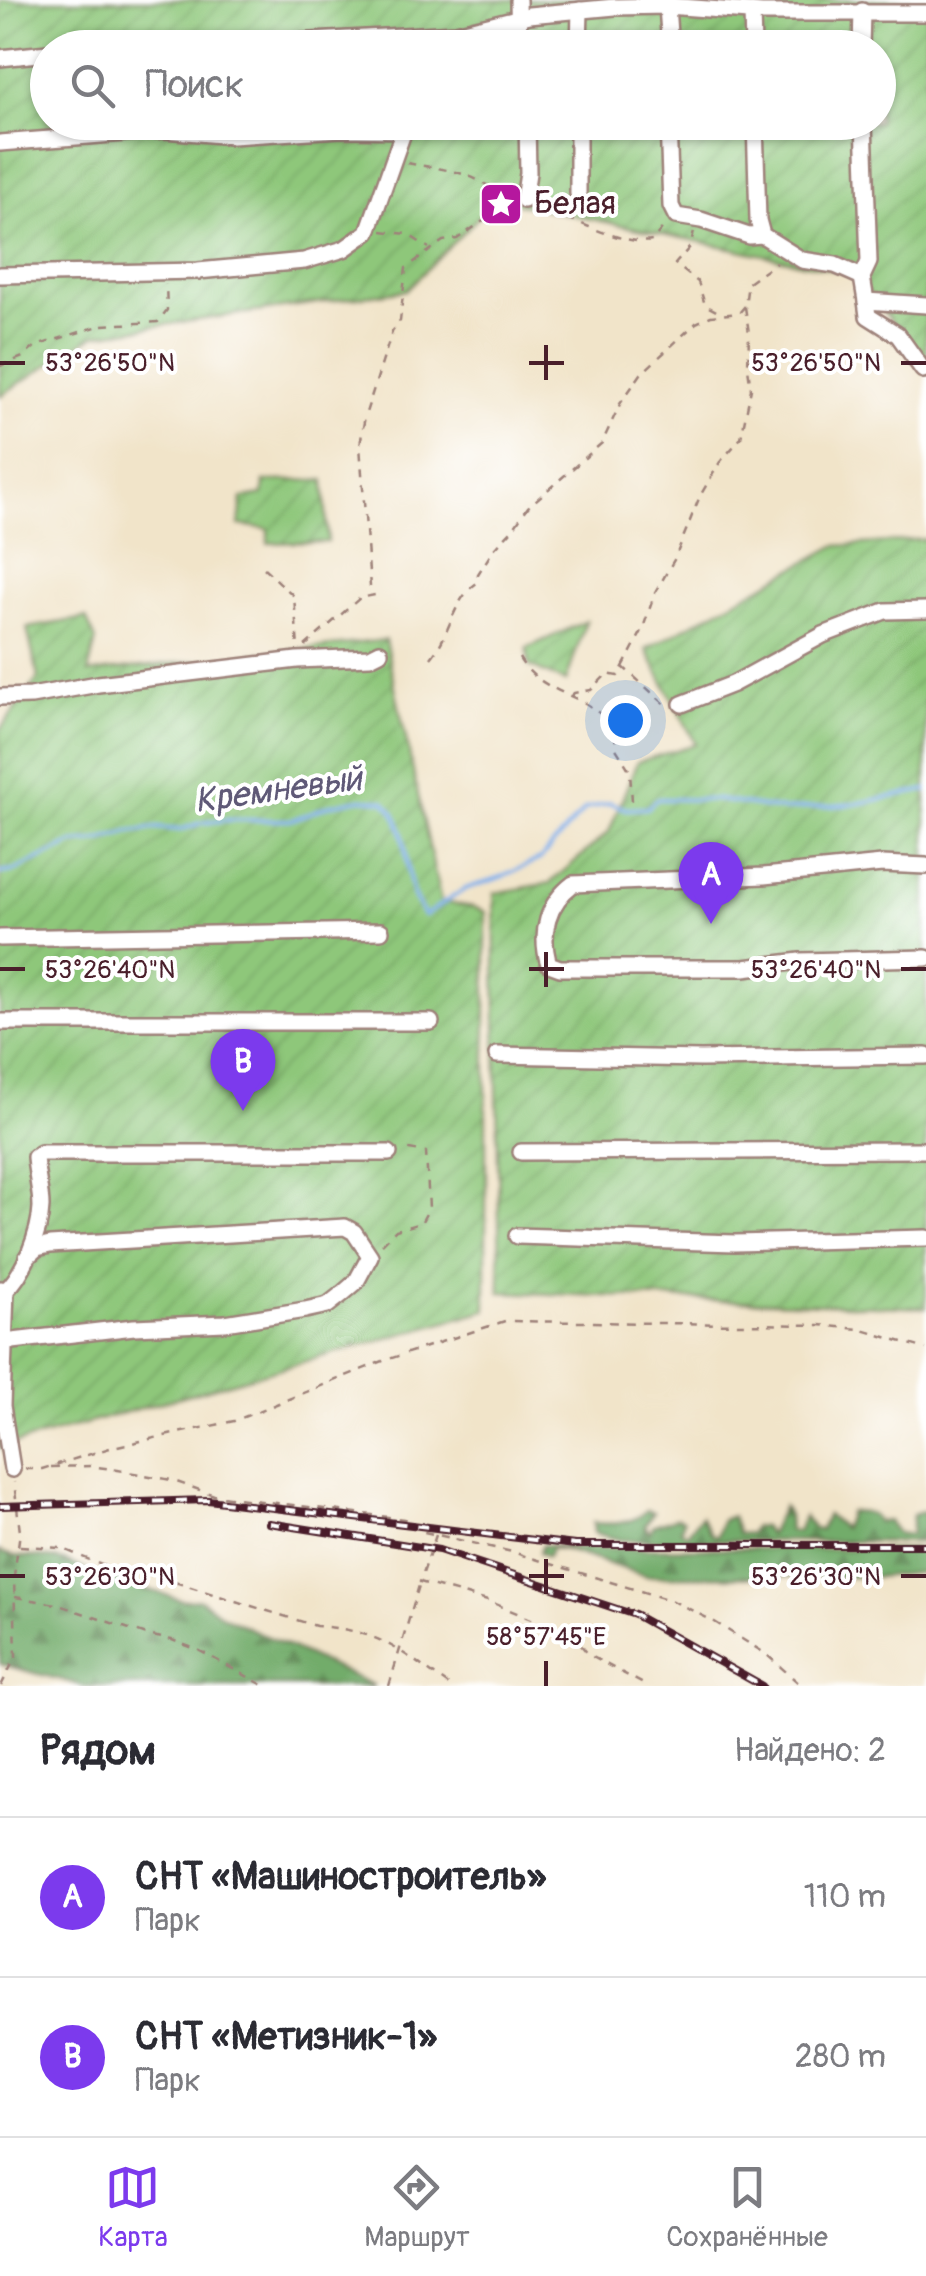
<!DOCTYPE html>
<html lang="ru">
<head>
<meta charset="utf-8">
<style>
	:root { --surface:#fff; --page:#f2f2f3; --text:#2b2b33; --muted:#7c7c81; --line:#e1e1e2; --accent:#7c3aed }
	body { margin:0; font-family:Pangolin,sans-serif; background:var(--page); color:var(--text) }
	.you { position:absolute; left:625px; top:720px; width:35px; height:35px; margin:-25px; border:8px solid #fff; border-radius:50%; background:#1a73e8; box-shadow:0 0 0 15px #1a73e833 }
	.badge { display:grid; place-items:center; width:65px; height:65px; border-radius:50%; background:var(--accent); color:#fff; font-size:32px; font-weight:700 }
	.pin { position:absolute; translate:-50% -82px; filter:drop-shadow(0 2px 5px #0008) }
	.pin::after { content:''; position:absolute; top:52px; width:35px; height:30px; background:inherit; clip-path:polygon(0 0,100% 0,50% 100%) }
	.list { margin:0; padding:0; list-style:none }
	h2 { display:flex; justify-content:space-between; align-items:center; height:130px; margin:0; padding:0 40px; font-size:42px }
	h2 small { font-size:32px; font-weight:400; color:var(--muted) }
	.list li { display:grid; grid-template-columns:65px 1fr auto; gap:30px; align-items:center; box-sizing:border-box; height:160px; padding:0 40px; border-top:2px solid var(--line) }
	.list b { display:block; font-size:38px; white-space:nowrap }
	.list p { margin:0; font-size:32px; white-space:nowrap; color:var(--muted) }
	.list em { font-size:32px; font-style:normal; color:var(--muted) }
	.icon { flex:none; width:55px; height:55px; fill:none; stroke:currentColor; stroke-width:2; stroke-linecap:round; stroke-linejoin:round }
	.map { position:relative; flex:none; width:926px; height:1686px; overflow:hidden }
	.search { position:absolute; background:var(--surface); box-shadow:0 2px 8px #0004; left:30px; right:30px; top:30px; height:110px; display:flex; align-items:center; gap:25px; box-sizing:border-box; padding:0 35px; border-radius:55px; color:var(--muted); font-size:38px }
	.sheet { height:450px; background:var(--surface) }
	nav { display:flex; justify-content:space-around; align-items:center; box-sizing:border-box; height:140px; border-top:2px solid var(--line); background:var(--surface); font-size:28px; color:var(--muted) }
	nav a { display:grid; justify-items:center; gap:5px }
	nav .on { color:var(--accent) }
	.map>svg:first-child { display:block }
	.forest { fill:url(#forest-firs); stroke:#5e664a; stroke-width:2.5 }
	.garden { fill:url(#garden-furrows); stroke:#6c7352; stroke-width:2.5; fill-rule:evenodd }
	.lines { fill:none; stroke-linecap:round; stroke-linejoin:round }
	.stream { stroke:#7fafea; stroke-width:4 }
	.minor-casing { stroke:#9e827a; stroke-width:20 }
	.path { stroke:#9e827a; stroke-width:2.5; stroke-dasharray:8 8; stroke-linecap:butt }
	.minor { stroke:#fff; stroke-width:15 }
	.rail-casing { stroke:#4a1f2b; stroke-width:8 }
	.rail { stroke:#fff; stroke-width:4; stroke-dasharray:11; stroke-linecap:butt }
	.ticks { fill:none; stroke:#4a1f2b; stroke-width:4 }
	.labels { text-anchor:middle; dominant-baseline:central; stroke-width:8; stroke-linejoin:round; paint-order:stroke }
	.poi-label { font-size:32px; fill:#4a1f2b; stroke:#fff; text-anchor:start }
	.water-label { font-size:35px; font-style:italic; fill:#5f5977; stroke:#fff }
	.ticks-label { font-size:25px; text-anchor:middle; fill:#4a1f2b; stroke:#fff; stroke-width:8; stroke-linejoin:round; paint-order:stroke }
</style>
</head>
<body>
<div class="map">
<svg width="926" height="1686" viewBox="0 0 926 1686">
	<defs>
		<pattern id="forest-firs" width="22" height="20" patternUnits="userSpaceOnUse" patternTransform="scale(2.5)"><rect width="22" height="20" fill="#72ac6a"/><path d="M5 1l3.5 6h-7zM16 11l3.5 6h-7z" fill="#608b57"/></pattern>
		<pattern id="garden-furrows" width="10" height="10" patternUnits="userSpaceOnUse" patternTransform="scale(2.5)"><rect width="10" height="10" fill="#8ec77a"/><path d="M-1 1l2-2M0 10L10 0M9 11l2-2" fill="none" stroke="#7caa6a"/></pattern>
	</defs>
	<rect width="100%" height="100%" fill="#fff"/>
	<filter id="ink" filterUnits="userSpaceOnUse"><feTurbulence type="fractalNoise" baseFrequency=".01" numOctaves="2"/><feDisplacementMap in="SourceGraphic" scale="20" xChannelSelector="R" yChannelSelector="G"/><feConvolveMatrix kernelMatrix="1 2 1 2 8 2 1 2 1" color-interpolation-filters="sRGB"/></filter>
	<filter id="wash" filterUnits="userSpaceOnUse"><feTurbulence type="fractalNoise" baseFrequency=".0048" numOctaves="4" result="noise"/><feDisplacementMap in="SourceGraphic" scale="40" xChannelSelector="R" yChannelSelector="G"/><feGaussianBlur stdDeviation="2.25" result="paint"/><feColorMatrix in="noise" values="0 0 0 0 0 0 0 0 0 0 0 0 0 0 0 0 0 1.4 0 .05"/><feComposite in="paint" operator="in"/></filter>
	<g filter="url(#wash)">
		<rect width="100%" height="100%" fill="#f1e4c9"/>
		<g class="forest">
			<path d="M783 1506 788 1515 789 1531H797L804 1516 814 1529 820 1530 827 1514 843 1528 849 1512C861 1510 871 1511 877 1522L888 1521 897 1533 911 1535 913 1515 926 1511V1542L621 1540 594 1533 593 1523C612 1524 633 1525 646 1510L653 1512 645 1526 650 1532 654 1525 678 1517 684 1520 681 1530 687 1534 701 1516 711 1534 717 1536 722 1520 732 1516 738 1534 750 1533 753 1527 763 1526 769 1535Z"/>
			<path d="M542 1545 577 1548 926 1549V1572L876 1577 646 1576 566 1550 552 1548 547 1557 539 1553Z"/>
			<path d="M0 1551C14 1559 25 1556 40 1557 57 1558 74 1563 88 1571L182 1600 200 1599 223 1616 374 1686H84L0 1664Z"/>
		</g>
		<g class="garden">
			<path d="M0 0H926V365L854 274 496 199 406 290 95 335 0 396ZM48 48H878V122H48Z"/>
			<path d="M324 480 328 542 268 543V529L239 525 242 498 263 495 264 481Z"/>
			<path d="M926 539V1308L500 1292 494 893 550 883 609 832 637 762 696 744 646 649 835 546Z"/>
			<path d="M86 618 96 640 88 673 385 640 441 902 474 907 486 912V1310L0 1448V730L38 678 27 628Z"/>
			<path d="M586 621 566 682 529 666 527 648Z"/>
		</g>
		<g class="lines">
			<path class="stream" d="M0 873 14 871 73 843 99 841 129 832 157 828 180 830 201 823 226 820H291L330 805 361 799 384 801C409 822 404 866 413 894 416 902 421 909 424 916L465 889 504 876 540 859 585 809 610 803 627 809 647 808 657 799H670L718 800 783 810 855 804 926 790"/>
		</g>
	</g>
	<g filter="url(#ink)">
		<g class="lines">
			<g class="minor-casing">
				<g id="minor">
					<path d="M518 0 519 48"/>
					<path d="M667 6 670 48"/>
					<path d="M752 12 753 48"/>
					<path d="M182 48 456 33 529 15 615 7 667 6 762 13H926"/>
					<path d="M579 48 580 10"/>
					<path d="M861 48 862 11"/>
					<path d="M0 58 48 53"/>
					<path d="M668 122 671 206 676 216 701 220 749 236 762 235"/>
					<path d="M755 122 758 220 762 235 802 260 835 265 862 277"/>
					<path d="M864 122 869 262 862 277 866 301 926 305"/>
					<path d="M0 143 164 130 232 136 342 129 404 130 405 123"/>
					<path d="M578 194V122"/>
					<path d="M524 200 528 173 527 122"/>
					<path d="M0 275 198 271 304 261 344 249 368 232 404 130"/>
					<path d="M866 301 868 316 898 335 923 370"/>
					<path d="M0 697 31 696 98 684 297 660 370 657 380 652"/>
					<path d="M682 704 733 684 823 635 885 611 926 610"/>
					<path d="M926 866 882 864 764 876 573 884C548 903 539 933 549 964L560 968H744L800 961 926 958"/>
					<path d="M0 938 381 931"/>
					<path d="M0 1022H431"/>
					<path d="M497 1055 701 1059 926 1056"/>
					<path d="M521 1152 926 1150"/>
					<path d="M517 1236 735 1243 926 1238"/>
					<path d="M0 1289 6 1290 2 1406 12 1469"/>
					<path d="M6 1290C24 1274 40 1232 41 1207 41 1191 36 1174 35 1157L41 1153H389"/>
					<path d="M4 1342 134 1327 225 1323 305 1310 328 1305 342 1294 356 1282 370 1256 354 1232 345 1227 50 1245 37 1248 27 1257"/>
				</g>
			</g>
			<g class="path">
				<path d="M407 163C451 171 472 170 509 201"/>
				<path d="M538 206C568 217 624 246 652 241L664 226"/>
				<path d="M382 231 407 234 429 248"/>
				<path d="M694 232 690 247 675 264 698 282 705 305 722 314"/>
				<path d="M0 366 23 357 36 346 102 325 158 322 167 310 166 284"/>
				<path d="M264 568 294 596 298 648"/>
				<path d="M370 587 360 445 365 416 392 332 400 321 406 268 443 241 457 239 511 202"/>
				<path d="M305 646 360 598 375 595"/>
				<path d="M431 658C451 634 452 600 477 583L478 574 494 549 512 530 528 507 602 443 620 404 641 374 696 323 711 316 739 313 745 306 748 283 776 263"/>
				<path d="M519 658C533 682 558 690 583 702 595 708 603 718 616 724L615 747 630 771 632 801"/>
				<path d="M623 667 642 631 655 593 675 558 700 496 720 462 741 438 751 389 748 368 749 333 745 307"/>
				<path d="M571 696 574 693 591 690 607 674 618 676 623 667 667 706"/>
				<path d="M382 1244 396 1230 421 1223 429 1208 426 1152 404 1148"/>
				<path d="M51 1467 91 1466 118 1470 171 1480 214 1495 411 1520 420 1531 512 1552 673 1601 713 1621 766 1654 802 1686"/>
				<path d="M25 1469H42L113 1447 234 1421 383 1361 505 1321 819 1325 859 1329 926 1349"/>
				<path d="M436 1535 420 1582 491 1602 557 1630 580 1644 589 1655 647 1686"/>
				<path d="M20 1546 61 1548 104 1566 152 1575 316 1626C380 1630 400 1651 450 1686"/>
				<path d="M15 1597 56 1604 147 1635 172 1640 198 1650 265 1686"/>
				<path d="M1 1686 16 1656 14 1576 20 1532 14 1482"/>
				<path d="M389 1686 420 1582"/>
			</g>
			<use href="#minor" class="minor"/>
			<g class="rail-casing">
				<g id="rail">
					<path d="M0 1506 208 1500 575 1545H926"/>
					<path d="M269 1523 439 1550 635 1615 762 1686"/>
				</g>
			</g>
			<use href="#rail" class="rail"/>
		</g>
	</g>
	<path class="ticks" d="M546 345V380M0 363H25M529 363H564M901 363H926M546 952V987M0 969H25M529 969H564M901 969H926M546 1559V1594M0 1576H25M529 1576H564M901 1576H926M546 1661V1686"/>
	<defs>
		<g id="sight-square" transform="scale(2.25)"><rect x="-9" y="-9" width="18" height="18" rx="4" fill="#b5179e" stroke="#fff"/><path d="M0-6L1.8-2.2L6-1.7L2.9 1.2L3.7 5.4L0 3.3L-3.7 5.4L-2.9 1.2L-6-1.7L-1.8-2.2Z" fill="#fff"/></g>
	</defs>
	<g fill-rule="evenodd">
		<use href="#sight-square" x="501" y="204"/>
	</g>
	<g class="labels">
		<g class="poi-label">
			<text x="534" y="204">Белая</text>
		</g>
		<g class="water-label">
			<text transform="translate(278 790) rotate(-8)">Кремневый</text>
		</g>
	</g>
	<g class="ticks-label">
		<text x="110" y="371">53°26'50"N</text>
		<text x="816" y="371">53°26'50"N</text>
		<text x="110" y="978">53°26'40"N</text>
		<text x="816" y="978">53°26'40"N</text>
		<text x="110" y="1585">53°26'30"N</text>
		<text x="816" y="1585">53°26'30"N</text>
		<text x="546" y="1645">58°57'45"E</text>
	</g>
</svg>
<div class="you"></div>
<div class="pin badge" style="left:711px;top:924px">A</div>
<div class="pin badge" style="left:243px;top:1111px">B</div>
<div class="search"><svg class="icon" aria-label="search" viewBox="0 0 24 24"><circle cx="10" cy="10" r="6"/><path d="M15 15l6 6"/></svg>Поиск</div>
</div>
<section class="sheet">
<h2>Рядом<small>Найдено: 2</small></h2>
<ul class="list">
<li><span class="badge">A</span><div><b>СНТ «Машиностроитель»</b><p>Парк</p></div><em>110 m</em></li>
<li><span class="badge">B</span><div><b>СНТ «Метизник-1»</b><p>Парк</p></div><em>280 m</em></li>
</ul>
</section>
<nav>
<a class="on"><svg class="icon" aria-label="map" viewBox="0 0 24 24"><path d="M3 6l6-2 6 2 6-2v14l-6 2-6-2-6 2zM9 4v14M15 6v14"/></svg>Карта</a>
<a><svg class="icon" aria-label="directions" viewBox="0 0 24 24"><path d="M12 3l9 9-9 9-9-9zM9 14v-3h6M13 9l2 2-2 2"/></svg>Маршрут</a>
<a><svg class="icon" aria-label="saved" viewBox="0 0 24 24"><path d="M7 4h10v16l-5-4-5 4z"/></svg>Сохранённые</a>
</nav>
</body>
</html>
